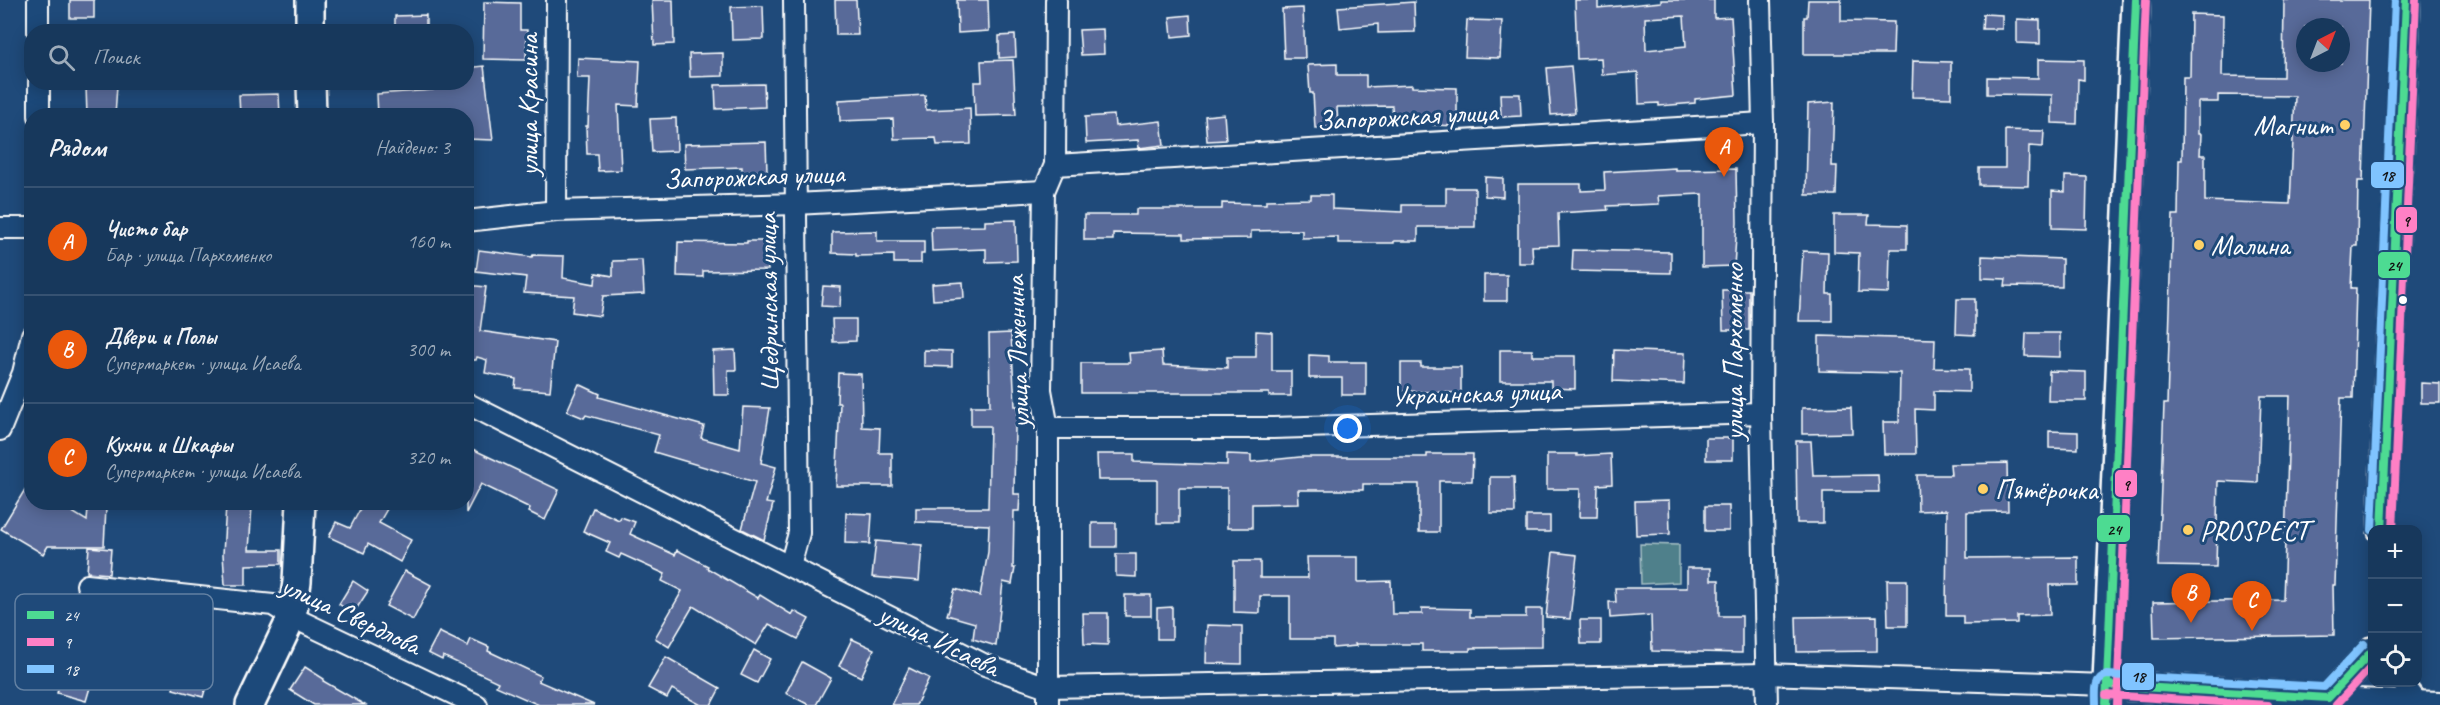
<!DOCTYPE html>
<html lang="ru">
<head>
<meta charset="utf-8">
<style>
	:root { --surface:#17385c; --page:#203f62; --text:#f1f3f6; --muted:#9eacbb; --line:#365272; --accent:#ea580c }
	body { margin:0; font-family:Caveat,sans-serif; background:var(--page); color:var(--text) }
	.controls { position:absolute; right:18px; bottom:18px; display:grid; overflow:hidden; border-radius:12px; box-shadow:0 3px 15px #0003 }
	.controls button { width:54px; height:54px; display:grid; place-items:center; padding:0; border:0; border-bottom:2px solid var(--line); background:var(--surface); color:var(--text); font:30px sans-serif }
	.compass { position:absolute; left:2296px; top:18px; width:54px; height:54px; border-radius:50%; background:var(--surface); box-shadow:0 3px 15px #0003; rotate:42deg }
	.you { position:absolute; left:1348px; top:429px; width:21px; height:21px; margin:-15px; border:4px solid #fff; border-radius:50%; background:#1a73e8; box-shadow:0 0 0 9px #1a73e833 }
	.badge { display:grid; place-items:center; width:39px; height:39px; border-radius:50%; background:var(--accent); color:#fff; font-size:20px; font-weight:700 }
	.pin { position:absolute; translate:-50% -50px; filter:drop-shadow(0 2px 3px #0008) }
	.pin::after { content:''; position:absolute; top:32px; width:21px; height:18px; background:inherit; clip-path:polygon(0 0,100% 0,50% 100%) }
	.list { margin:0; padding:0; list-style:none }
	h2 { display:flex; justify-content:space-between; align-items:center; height:78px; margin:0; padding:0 24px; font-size:26px }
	h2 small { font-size:20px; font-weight:400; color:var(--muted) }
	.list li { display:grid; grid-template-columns:39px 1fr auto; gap:18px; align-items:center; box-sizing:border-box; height:108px; padding:0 24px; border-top:2px solid var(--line) }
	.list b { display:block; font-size:22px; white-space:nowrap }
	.list p { margin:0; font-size:20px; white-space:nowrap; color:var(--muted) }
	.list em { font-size:20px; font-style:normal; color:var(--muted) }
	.icon { flex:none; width:33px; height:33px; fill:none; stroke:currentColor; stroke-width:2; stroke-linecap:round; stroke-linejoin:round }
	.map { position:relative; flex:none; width:2440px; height:705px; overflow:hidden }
	.search { position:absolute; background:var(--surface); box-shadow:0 3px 15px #0003; left:24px; top:24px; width:450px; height:66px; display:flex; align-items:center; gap:15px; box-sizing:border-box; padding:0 21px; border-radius:24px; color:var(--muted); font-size:22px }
	.panel { position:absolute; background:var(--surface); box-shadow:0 3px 15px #0003; left:24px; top:108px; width:450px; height:402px; border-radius:24px }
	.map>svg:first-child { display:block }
	.green { fill:#4f808b; stroke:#a7c0c5; stroke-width:1.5 }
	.building { fill:#586a99; stroke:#fff; stroke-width:1.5; fill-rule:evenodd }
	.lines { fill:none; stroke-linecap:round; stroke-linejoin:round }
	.street-casing { stroke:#fff; stroke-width:24 }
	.secondary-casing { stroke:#fff; stroke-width:32 }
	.street { stroke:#1f4a7a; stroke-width:20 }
	.secondary { stroke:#1f4a7a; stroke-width:27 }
	.bus-1-casing { stroke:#1f4a7a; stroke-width:12 }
	.bus-2-casing { stroke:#1f4a7a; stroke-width:12 }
	.bus-3-casing { stroke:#1f4a7a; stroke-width:12 }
	.bus-1 { stroke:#4ddb92; stroke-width:8 }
	.bus-2 { stroke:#ff80c5; stroke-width:8 }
	.bus-3 { stroke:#80c4ff; stroke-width:8 }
	.poi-dot { fill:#ffd166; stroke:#1f4a7a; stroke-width:2 }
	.bus-dot { fill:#fff; stroke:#1f4a7a; stroke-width:2 }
	.labels { text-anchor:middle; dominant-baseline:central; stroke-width:6; stroke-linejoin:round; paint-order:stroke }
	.street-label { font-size:28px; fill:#fff; stroke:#1f4a7a }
	.poi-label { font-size:28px; fill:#fff; stroke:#1f4a7a; text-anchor:start }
	.key { fill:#1f4a7a; stroke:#6280a2; stroke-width:1.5 }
	.key-label { font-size:16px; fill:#fff }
	.line-badge { stroke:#1f4a7a; stroke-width:2 }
	.pale-badge-label { font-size:16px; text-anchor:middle; font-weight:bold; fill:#111 }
</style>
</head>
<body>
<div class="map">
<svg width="2440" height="705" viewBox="0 0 2440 705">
	<rect width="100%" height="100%" fill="#1f4a7a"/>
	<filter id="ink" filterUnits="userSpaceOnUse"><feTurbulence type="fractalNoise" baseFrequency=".0167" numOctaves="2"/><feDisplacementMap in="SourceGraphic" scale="12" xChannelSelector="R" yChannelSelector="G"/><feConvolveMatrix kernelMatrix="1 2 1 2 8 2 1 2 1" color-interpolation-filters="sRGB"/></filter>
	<g filter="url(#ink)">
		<path class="green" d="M1640 544 1679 545V582L1641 584Z"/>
		<g class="building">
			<rect x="70" y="0" width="24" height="18"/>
			<path d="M652 0H673L674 44 654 45Z"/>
			<path d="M835 0H856L858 35H836Z"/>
			<path d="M957 0H988L989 31 958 33Z"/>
			<path d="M1575 0H1598V8L1661 2V0H1714V18L1731 17 1736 95 1695 99V103L1659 106V103L1639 104 1638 72 1602 75 1601 58 1577 59ZM1684 16 1686 46 1646 50 1645 18Z"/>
			<path d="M1808 0H1841V21L1894 22 1893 54H1804V17H1807Z"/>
			<path d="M2284 0H2369L2363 181H2358L2357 246H2353L2351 288H2356L2353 398H2341L2335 585H2333L2334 635 2154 638 2153 602 2283 600 2290 396H2261L2258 483 2218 481 2216 567 2158 566 2164 404H2167L2173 215H2178L2179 160H2182L2183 77H2190L2191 14 2223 15 2222 76 2283 77ZM2305 27H2341V63H2305ZM2218 95 2295 96 2290 204 2205 201V155H2200L2201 134H2198V102H2218Z"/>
			<path d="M484 2 520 3V30H527L526 60 483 59Z"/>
			<path d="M1414 2 1415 32 1378 33V24L1340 28 1338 7Z"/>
			<path d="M763 6 764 39 732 40 731 7Z"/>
			<path d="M1303 8 1305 58H1284L1282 9Z"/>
			<path d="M1983 14 2002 15V29H1982Z"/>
			<path d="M426 15V32H395V16Z"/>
			<path d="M1190 15 1191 35 1172 37 1170 17Z"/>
			<path d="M2017 19 2040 20V44L2017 43Z"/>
			<path d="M1467 20 1502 21 1500 58 1465 57Z"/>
			<path d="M1103 29 1104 54 1081 55 1079 30Z"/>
			<path d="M1015 35 1016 57 999 58V36Z"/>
			<path d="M723 53V76L690 77 689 54Z"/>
			<path d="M578 58 640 61 638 106 618 105 621 170 598 171 597 154H587L586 126H588L590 78H577Z"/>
			<path d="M2038 59 2084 60V80L2078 79 2077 124 2052 123V95L1987 94V77L2038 78Z"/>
			<path d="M1013 60 1016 115 975 116 974 82H982L981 61Z"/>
			<path d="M1913 61 1951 62V98L1912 97Z"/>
			<path d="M1337 64V75H1366V87L1412 85V87L1457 88V126L1433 125V119L1393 121 1392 106 1337 107 1338 127 1315 128 1313 93H1310L1308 65Z"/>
			<path d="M484 66 493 140 466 139V116H378L377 94 433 90V82H466V68Z"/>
			<path d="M1571 66 1575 113 1551 115 1547 68Z"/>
			<path d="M764 84 765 107 716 109 715 85Z"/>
			<path d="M117 85 115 116H87L86 86Z"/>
			<path d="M279 94 280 116H240L239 95Z"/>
			<path d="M1500 94H1520L1521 116 1501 117Z"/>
			<path d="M925 95 926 110 970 108 971 144 937 145 936 138 894 139 893 119 840 121 839 100Z"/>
			<path d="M1834 102 1832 166H1837L1836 195H1806L1808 104Z"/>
			<path d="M1224 114 1226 140 1207 141 1205 116Z"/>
			<path d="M1114 115 1115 126 1161 121 1164 145 1139 148 1138 140 1086 143 1085 117Z"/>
			<path d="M676 118 677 151 652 152 650 119Z"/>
			<path d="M2005 130 2044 131 2043 147 2029 146 2028 186 1979 185V168H2005Z"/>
			<path d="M766 142 767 171 742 172V167L685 169 684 144Z"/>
			<path d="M1675 168V170L1736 169 1737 223 1734 266 1702 267V194L1658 196 1659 204 1607 206 1608 210 1558 213 1559 245 1532 246 1533 263H1518V184H1581V191L1605 190 1604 172Z"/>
			<path d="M2065 176 2087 177 2086 229 2052 228V191L2065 192Z"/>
			<path d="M1485 177 1503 178V197L1485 196Z"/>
			<path d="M1446 188H1475V227H1418V241H1394V243H1338V237L1302 238V230L1251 231V238L1184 239V234L1113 233V240H1084V215H1136V209H1222V203L1266 204V200L1311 199V195H1332V209L1402 212V205H1446Z"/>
			<path d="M1834 215H1869L1868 224 1907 225V249H1890L1889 293 1858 292 1859 253 1834 252Z"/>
			<path d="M1016 220 1017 261 986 262V249L932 251 931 227 985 226V221Z"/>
			<path d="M877 231V241H924V254H921V263H894V255L856 256V254L832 253V232Z"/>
			<path d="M747 241H767L768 270 703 271V277L677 276 678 242 747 243Z"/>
			<path d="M479 250 532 257 533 255 564 256 563 278 595 284 596 273 613 276V261L642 260 644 294 603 296 600 316 572 312 574 296 524 293 526 277 476 271Z"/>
			<path d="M1573 250 1671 252V273L1572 271Z"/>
			<path d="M1803 251 1828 252 1827 294H1832V321H1799Z"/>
			<path d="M1982 256 2062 259V287L2005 286 2006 279 1982 278Z"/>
			<rect x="1484" y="275" width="23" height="26"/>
			<path d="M963 282 964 298 933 300 932 284Z"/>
			<path d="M466 285 486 287 480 331 555 342 550 391 515 388 516 379 485 373 487 360 477 357 476 360H466Z"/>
			<path d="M823 286 841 287 840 307 821 306Z"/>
			<path d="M1722 290H1749V330H1723Z"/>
			<path d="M1957 299H1975V335L1956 334Z"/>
			<path d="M832 319H856V341L833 342Z"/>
			<path d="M1256 331 1272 332V371H1291V396H1269V393H1081V363H1130L1129 353 1162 351 1163 365 1227 368V357H1256Z"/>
			<path d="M1011 333 1015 406H1018V426H1015L1014 494H1020L1019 511H1014L1013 568H1015L1012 584 1003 582 996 646 973 639 975 623 947 615 955 589 980 596 988 552 989 525 916 522V508H988L990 426H971V406H990L989 334Z"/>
			<path d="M2026 333H2060V357L2025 356Z"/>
			<path d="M1819 336 1935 339 1934 368 1969 369V392L1934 391V410L1915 409 1916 454H1884L1883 422H1899L1900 373 1819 371Z"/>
			<path d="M735 350 736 370H728L729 395H714L713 351Z"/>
			<path d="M924 350 952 351V367L924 366Z"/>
			<path d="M1500 350H1532V356H1575V389L1551 388V381H1500Z"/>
			<path d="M1614 350 1685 353 1684 384 1613 381Z"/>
			<path d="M1309 355 1329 356V362H1366V395H1342V378H1309Z"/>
			<path d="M1401 363H1421V367H1461V393L1401 391Z"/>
			<path d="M2049 371 2086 372V401H2048Z"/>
			<path d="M838 373 861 374 862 427 880 428 879 453H892V486H836L840 403H837Z"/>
			<path d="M2421 383 2440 384V403H2421Z"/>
			<path d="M579 384 600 394 599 397 704 426 701 438 740 449 743 407 770 408 761 463 776 467 766 503 773 504 764 540 742 529 755 482 654 452 659 435 586 415 584 418 567 411Z"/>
			<path d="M1851 407 1852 433 1802 434V408Z"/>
			<path d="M2049 431 2078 432V449L2049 448Z"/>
			<rect x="1706" y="438" width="27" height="22"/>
			<path d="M1796 441H1811L1813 476 1878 475 1879 492H1823V523H1797Z"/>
			<path d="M466 446 559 490 545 520 529 512 530 508 481 484 466 513Z"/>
			<path d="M1097 454H1134V462L1227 465V454L1251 455V462L1300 457H1427V454H1473L1472 481H1439V532H1419V484H1363V490H1298L1299 503 1252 504V528H1227V488H1179V523H1157V480H1098Z"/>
			<path d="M1547 454H1577V456L1611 454 1612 484 1598 485 1597 517H1579L1580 489H1547Z"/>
			<path d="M2007 463 2008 511 1967 512V558L2078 557V585H2049L2050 615 2017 616V623L1963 624V616H1946L1947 510 1918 511 1917 475H1951L1950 464Z"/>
			<path d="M1490 477H1514L1515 513H1490Z"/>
			<path d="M32 478V502H56L87 521 88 507 106 508 104 546H48L43 554 1 529Z"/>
			<path d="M1669 500 1670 534 1636 535 1635 501Z"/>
			<path d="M364 502H391L379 523 411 540 400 562 368 544 364 553 329 537 336 522 350 528Z"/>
			<path d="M226 505 252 506 249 550H281V564L246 565V585H225L223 554Z"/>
			<rect x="1705" y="506" width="24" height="25"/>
			<path d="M593 508 619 520 621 517 635 522 630 534 675 555 677 550 708 566 707 568 758 598 760 595 792 615 794 611 809 619 798 639 769 624 756 645 693 606 669 647 655 638 682 591 662 581 665 574 621 554 619 558 606 552 610 543 583 531Z"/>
			<path d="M846 513 872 514 870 544 845 543Z"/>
			<rect x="1526" y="516" width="24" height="16"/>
			<rect x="1092" y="523" width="24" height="24"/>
			<path d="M876 541 922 545 919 581 872 577Z"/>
			<path d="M89 547 111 549 109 574 87 572Z"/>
			<path d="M1553 552 1577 555 1570 619 1546 617Z"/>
			<path d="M1116 554H1136V577L1116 576Z"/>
			<path d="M1307 557H1358V582L1391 581 1392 614H1422V608L1470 609V617H1526V609H1542V647L1470 648V651H1422V644H1355L1356 646 1333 648V639H1290V596H1260V613L1234 612V561H1260V578H1308Z"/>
			<path d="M1687 568H1711V580H1719V616H1742V653L1652 651 1651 615 1610 618 1609 602H1616L1615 588H1687Z"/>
			<path d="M405 571 431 585 413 620 386 606Z"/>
			<path d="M1887 580H1907V626H1888Z"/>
			<path d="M353 581 368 591 353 614 339 604Z"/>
			<rect x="1125" y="595" width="26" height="21"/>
			<path d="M1172 607V639H1157V608Z"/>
			<path d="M1083 613H1108V645L1084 644Z"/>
			<path d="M1877 616V651L1797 652 1796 617Z"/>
			<path d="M1580 620H1601V644H1581Z"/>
			<path d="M1207 625 1242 626V664L1206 663Z"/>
			<path d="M439 632 468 646 471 639 489 647 488 651 541 676 538 681 594 705H539L496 686 498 682 443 656 442 660 428 653Z"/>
			<path d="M852 639 874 649 861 677 839 666Z"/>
			<path d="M754 650 770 659 757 683 741 675Z"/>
			<path d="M666 657 720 688 711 705H701L672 689 667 698 648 688Z"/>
			<path d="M802 662 831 678 816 705H809L786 693Z"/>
			<path d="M305 667 324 679 323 681 365 705H314L290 690Z"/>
			<path d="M179 668 209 676 203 697 173 689Z"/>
			<path d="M909 668 929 678 916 705H891Z"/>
			<path d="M62 675 91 684 86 701 57 693Z"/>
		</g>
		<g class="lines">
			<g class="street-casing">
				<g id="street">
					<path d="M38 0V32"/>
					<path d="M1760 0 1763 123 1761 413 1767 705"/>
					<path d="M39 82V116"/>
					<path d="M1055 165 1763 123"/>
					<path d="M556 211 557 0"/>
					<path d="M466 221 556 211 795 204 1044 191"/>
					<path d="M0 228H32"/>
					<path d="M466 403 985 665 1047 687 1766 674 2107 685"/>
					<path d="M1048 428H1273L1761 413"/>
					<path d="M0 430 23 373 32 335"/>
					<path d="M790 566 799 533 794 0"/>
					<path d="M87 585 273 605 292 617 477 705"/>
					<path d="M2402 682 2415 699"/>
					<path d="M2328 698 2440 702"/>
					<path d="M1048 705V428L1041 390 1044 191 1055 165 1056 0"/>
				</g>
			</g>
			<g class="secondary-casing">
				<g id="secondary">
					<path d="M310 0V32"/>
					<path d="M311 82 312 116"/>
					<path d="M2382 530 2406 0"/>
					<path d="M2107 685 2328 698 2372 651"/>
					<path d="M250 705 292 617 297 582 301 502"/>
					<path d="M2106 705 2136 0"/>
				</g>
			</g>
			<use href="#street" class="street"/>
			<use href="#secondary" class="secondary"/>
			<g class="bus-1-casing">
				<g id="bus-1">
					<path d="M2382 530 2406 0"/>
					<path d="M2107 685 2328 698 2372 651"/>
					<path d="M2106 705 2136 0"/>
				</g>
			</g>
			<g class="bus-2-casing">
				<g id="bus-2">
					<path d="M2393 530 2416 0"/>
					<path d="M2106 695 2268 705"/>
					<path d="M2117 705 2146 0"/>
					<path d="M2336 705 2372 666"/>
				</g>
			</g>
			<g class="bus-3-casing">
				<g id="bus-3">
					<path d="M2372 530 2395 0"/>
					<path d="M2096 704C2096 693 2093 678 2107 675L2324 687 2364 644"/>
				</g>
			</g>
			<use href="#bus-1" class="bus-1"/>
			<use href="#bus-2" class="bus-2"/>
			<use href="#bus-3" class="bus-3"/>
		</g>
	</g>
	<g class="poi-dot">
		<circle cx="2345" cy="125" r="6"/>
		<circle cx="2199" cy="245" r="6"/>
		<circle cx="1983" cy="489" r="6"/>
		<circle cx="2188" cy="530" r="6"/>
	</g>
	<circle class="bus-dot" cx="2403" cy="300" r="5"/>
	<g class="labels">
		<g class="street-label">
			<text transform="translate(528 105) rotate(-90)">улица Красина</text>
			<text transform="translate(1407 116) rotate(-3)">Запорожская улица</text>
			<text transform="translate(754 176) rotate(-2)">Запорожская улица</text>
			<text transform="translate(768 302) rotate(-91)">Щедринская улица</text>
			<text transform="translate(1017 352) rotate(-92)">улица Леженина</text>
			<text transform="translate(1733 352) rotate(-90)">улица Пархоменко</text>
			<text transform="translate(1476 393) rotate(-2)">Украинская улица</text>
			<text transform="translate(351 615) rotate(25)">улица Свердлова</text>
			<text transform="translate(939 640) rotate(26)">улица Исаева</text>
		</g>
		<g class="poi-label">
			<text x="2333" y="125" text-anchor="end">Магнит</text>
			<text x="2211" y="245">Малина</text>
			<text x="1995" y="489">Пятёрочка</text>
			<text x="2200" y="530">PROSPECT</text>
		</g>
	</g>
	<rect x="15" y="594" width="198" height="96" rx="9" class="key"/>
	<rect x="27" y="611" width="27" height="8" fill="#4ddb92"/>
	<rect x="27" y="638" width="27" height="8" fill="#ff80c5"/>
	<rect x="27" y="665" width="27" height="8" fill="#80c4ff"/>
	<g class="key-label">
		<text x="64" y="621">24</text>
		<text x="64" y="648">9</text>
		<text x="64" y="675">18</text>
	</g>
	<g class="line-badge">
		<rect x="2370" y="161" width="35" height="28" rx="6" fill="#80c4ff"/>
		<rect x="2395" y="206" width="23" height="28" rx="6" fill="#ff80c5"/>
		<rect x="2377" y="251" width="34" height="28" rx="6" fill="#4ddb92"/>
		<rect x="2114" y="469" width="24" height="29" rx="6" fill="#ff80c5"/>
		<rect x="2096" y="514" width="35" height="29" rx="6" fill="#4ddb92"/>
		<rect x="2121" y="662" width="34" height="29" rx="6" fill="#80c4ff"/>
	</g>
	<g class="pale-badge-label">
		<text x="2387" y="181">18</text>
		<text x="2406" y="226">9</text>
		<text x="2394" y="271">24</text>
		<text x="2126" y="490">9</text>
		<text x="2114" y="535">24</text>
		<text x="2138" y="682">18</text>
	</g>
</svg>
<div class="controls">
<button>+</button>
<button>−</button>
<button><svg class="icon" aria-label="locate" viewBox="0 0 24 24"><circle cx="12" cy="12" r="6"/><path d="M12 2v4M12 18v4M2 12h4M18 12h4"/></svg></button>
</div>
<svg class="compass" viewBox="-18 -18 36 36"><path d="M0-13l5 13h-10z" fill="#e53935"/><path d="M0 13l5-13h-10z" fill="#9eacbb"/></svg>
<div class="you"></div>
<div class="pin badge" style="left:1724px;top:177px">A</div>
<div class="pin badge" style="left:2191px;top:623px">B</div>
<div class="pin badge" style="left:2252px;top:631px">C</div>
<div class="search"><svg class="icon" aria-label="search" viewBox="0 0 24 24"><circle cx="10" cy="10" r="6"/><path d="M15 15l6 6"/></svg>Поиск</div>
<section class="panel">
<h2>Рядом<small>Найдено: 3</small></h2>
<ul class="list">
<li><span class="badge">A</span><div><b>Чисто бар</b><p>Бар · улица Пархоменко</p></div><em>160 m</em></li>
<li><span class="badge">B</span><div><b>Двери и Полы</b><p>Супермаркет · улица Исаева</p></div><em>300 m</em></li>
<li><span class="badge">C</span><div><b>Кухни и Шкафы</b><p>Супермаркет · улица Исаева</p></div><em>320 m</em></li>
</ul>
</section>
</div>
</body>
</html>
